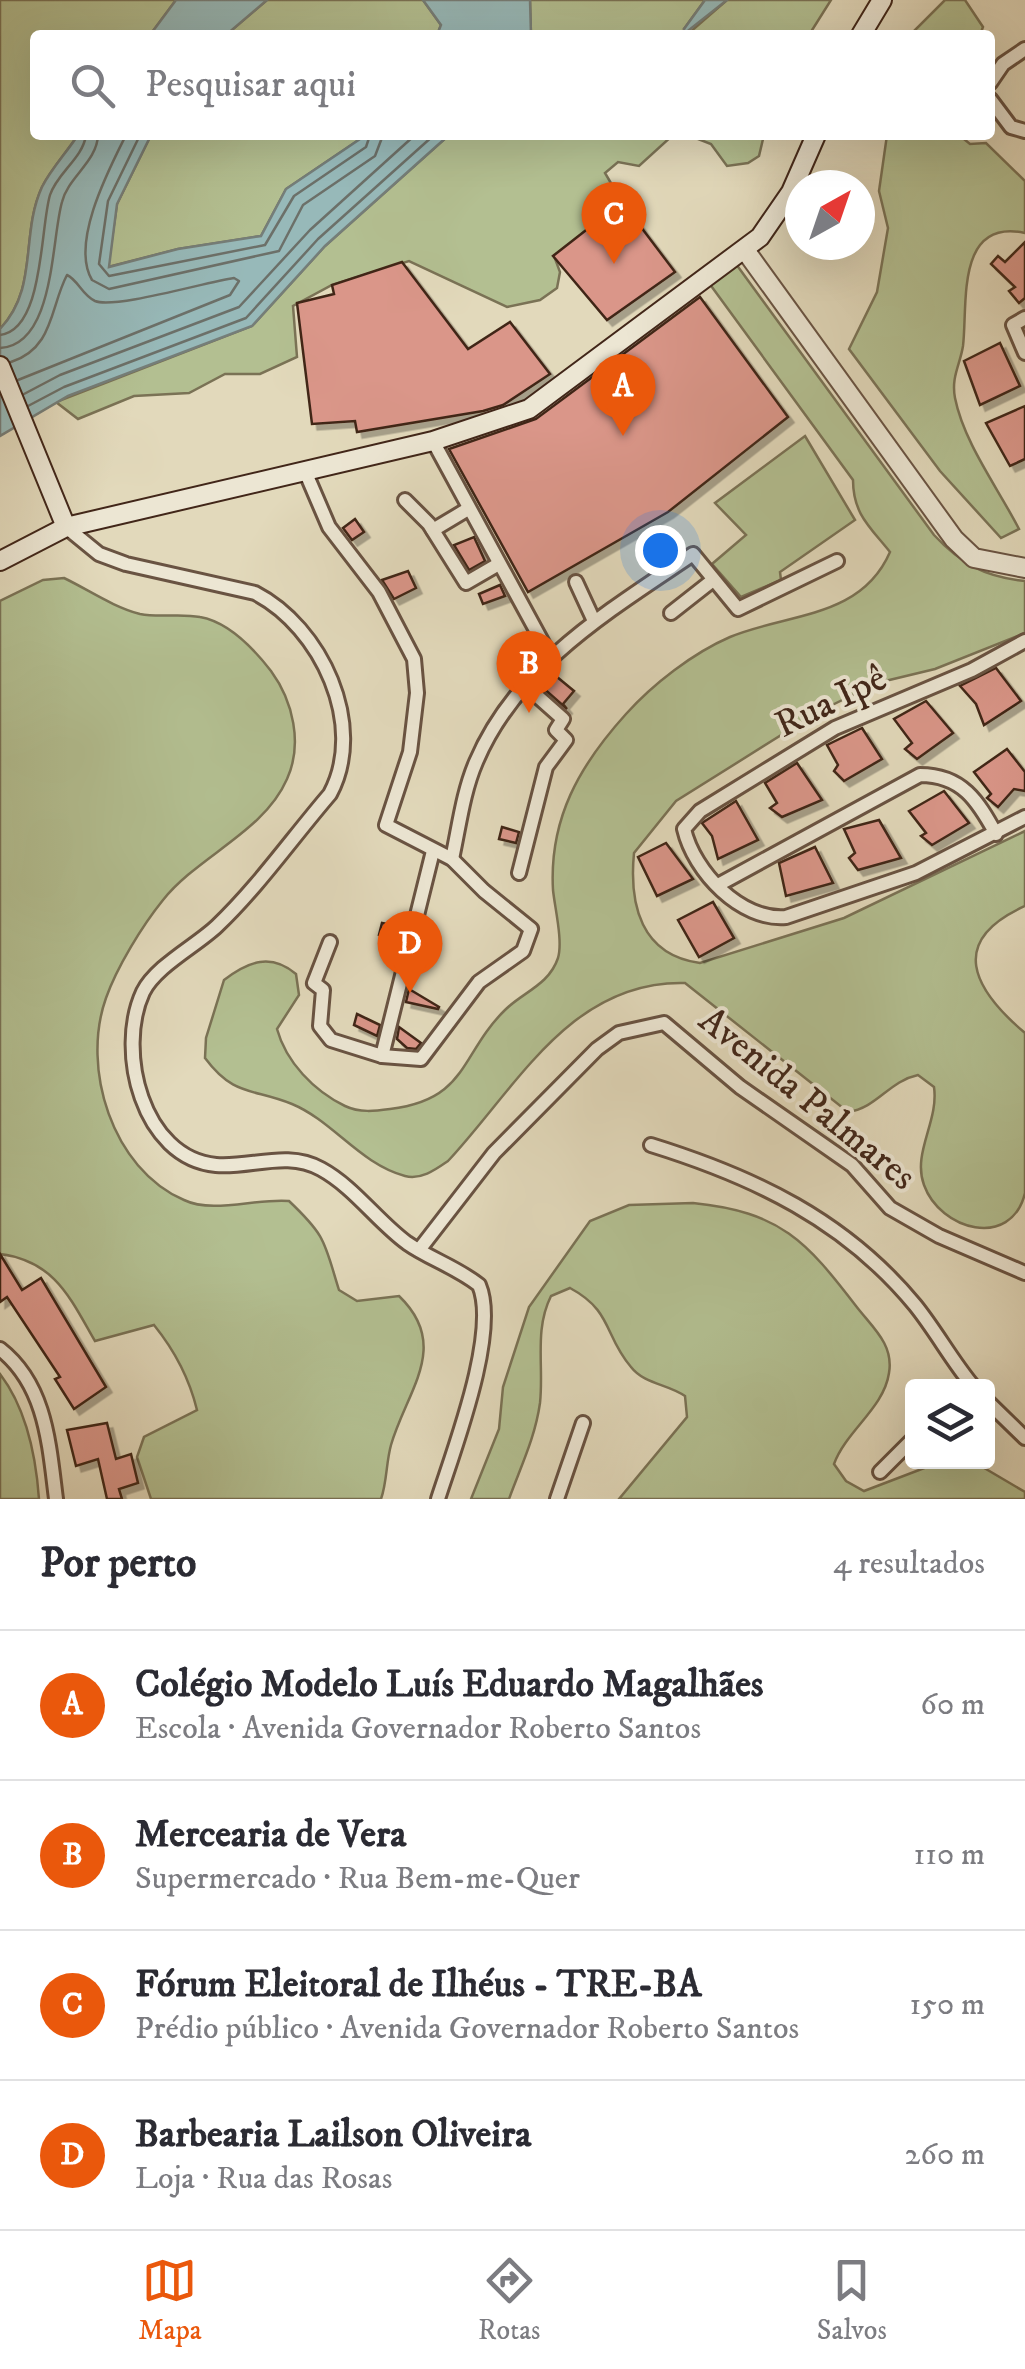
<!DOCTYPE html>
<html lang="pt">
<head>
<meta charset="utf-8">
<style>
	:root { --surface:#fff; --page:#f7f7f7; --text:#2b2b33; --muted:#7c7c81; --line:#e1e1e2; --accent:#ea580c }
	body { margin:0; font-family:"IM FELL DW Pica",serif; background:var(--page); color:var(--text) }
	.controls { position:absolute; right:30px; bottom:30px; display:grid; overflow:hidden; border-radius:10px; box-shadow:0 10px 40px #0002 }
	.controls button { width:90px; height:90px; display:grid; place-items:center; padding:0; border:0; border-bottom:2px solid var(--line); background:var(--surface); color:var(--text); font:50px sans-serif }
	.compass { position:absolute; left:785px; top:170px; width:90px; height:90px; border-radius:50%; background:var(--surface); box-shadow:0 10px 40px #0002; rotate:40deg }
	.you { position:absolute; left:660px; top:550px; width:35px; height:35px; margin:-25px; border:8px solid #fff; border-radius:50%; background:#1a73e8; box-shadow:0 0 0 15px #1a73e833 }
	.badge { display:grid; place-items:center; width:65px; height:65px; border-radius:50%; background:var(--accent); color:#fff; font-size:32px; font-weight:700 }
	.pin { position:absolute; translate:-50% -82px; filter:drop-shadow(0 2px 5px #0008) }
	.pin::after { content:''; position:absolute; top:52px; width:35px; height:30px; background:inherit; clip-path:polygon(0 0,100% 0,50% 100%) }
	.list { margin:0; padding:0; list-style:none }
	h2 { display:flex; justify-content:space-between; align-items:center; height:130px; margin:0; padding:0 40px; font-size:42px }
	h2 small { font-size:32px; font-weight:400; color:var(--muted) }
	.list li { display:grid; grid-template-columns:65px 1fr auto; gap:30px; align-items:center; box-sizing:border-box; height:150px; padding:0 40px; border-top:2px solid var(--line) }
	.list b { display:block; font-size:38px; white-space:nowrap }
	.list p { margin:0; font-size:32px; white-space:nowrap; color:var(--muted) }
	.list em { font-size:32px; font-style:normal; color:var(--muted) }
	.icon { flex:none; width:55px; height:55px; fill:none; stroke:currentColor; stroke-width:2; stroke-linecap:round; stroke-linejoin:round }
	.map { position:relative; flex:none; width:1025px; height:1499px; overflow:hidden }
	.search { position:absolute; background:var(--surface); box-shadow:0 10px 40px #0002; left:30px; right:30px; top:30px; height:110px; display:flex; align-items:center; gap:25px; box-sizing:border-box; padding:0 35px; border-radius:10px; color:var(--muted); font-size:38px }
	.sheet { height:730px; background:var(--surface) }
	nav { display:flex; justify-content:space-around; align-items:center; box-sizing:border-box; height:140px; border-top:2px solid var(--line); background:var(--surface); font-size:28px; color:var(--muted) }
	nav a { display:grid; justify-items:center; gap:5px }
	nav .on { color:var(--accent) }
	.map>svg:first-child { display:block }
	.green { fill:#b3bf91; stroke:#7a7255; stroke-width:2.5 }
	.water { fill:#97b9b9; stroke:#757e79; stroke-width:2.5 }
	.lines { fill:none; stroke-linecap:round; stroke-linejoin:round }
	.shore { stroke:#6c7069; stroke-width:2.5 }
	.building { fill:#da9689; stroke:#412619; stroke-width:2.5; filter:url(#shadow) }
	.minor-casing { stroke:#695342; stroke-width:18 }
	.tertiary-casing { stroke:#695342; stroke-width:22 }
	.secondary-casing { stroke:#412619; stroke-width:22 }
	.minor { stroke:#ece6d3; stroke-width:12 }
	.tertiary { stroke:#ece6d3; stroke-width:18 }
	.secondary { stroke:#ece6d3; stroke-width:18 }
	.labels { text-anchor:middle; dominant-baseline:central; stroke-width:8; stroke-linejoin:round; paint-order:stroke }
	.street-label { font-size:38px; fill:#412619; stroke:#ece6d3 }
</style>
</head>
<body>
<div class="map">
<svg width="1025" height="1499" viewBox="0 0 1025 1499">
	<defs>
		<filter id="shadow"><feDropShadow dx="5.5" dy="5.5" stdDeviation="0" flood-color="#0004"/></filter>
	</defs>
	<rect width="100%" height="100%" fill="#e2d9bb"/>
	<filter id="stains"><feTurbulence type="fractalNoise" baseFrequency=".002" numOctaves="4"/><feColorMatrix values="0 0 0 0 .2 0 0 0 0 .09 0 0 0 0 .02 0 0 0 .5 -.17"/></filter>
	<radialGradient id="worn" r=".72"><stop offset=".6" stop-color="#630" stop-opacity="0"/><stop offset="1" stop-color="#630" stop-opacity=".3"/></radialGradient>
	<g class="green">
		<path d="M0 0H176L150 35H35V135H78C67 152 51 169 42 187 20 235 39 288 0 329Z"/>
		<path d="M267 0H423L441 25 437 35H226Z"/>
		<path d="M530 0H705L684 29 688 34 727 0H831L809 35H531Z"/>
		<path d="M945 0H965L983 27 980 35H910Z"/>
		<path d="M151 135H366L286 189 261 236 178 249 108 267 117 204Z"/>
		<path d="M449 135H673L639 166 618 162 605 173 622 202 554 256 560 272 557 288 540 300 507 307 409 261 332 285 293 306 297 357 260 374H225L189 393 134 396 78 419 56 402 252 326 325 246Z"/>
		<path d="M688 135H758L763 139 759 156 748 163 727 166 711 144Z"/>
		<path d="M887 135H959L970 144 986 143 1025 181V233C955 218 968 305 963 346 960 365 951 377 955 398 964 443 998 488 1019 529L1001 538 940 471 849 349 877 292 888 228 879 191Z"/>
		<path d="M736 264 934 535C961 564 985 577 1025 581V633L935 669 877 683 818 712 676 801 634 853C629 905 641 955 700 963L844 918 1025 831V906C947 941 973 989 1025 1033V1193C1011 1250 940 1230 924 1185 912 1153 939 1121 934 1087L918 1075C889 1081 877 1108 848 1112L685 983C571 980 517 1087 448 1161 435 1170 421 1180 405 1176 360 1164 333 1121 292 1104 253 1088 234 1097 205 1058L206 1038 224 980C249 961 271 953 296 974L299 995 277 1029C286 1062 314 1091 345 1106 360 1113 375 1111 390 1109 468 1100 460 1054 505 1010 523 992 549 985 558 958 563 941 555 909 553 890 549 819 579 766 626 714 653 684 693 653 730 637 787 613 861 619 890 552 870 527 853 514 853 480L709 283Z"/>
		<path d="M805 436 855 520 780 572 781 580 741 597 712 564 746 535 715 503Z"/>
		<path d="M64 578C89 590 113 607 140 614 160 618 180 613 200 617 229 622 254 649 271 671 293 701 303 744 287 779 264 832 198 856 163 900 142 926 117 967 106 998 81 1068 112 1169 184 1200 213 1214 256 1198 289 1201 327 1237 324 1242 339 1290L357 1301 399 1296C451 1346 407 1390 391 1445 386 1463 387 1482 381 1499H151L137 1457 144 1437 197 1410C189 1377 175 1351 154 1325L95 1341C70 1298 55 1261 0 1254V601L43 580Z"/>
		<path d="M693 1203C781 1212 806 1241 856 1306 872 1327 894 1344 889 1373 884 1408 846 1431 834 1464L846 1481 864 1491 940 1462H974L1025 1492V1499H619L687 1417 685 1396C668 1384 644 1384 631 1367 604 1336 613 1311 570 1288L551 1296C534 1330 544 1366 540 1403 535 1438 521 1466 509 1499H471L499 1429 503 1387 529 1307 590 1221 629 1205Z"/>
		<path d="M0 1374C26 1408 36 1457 39 1499H0Z"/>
	</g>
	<g class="water">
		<path d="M176 0H267L226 35H150Z"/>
		<path d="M423 0H530L531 35H437L441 25Z"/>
		<path d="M705 0H727L684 34V29Z"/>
		<path d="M78 135H151L117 204 109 267 178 249 261 236 286 189 366 135H449L325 246 252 326 68 396 0 436V329C39 288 20 235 42 187 51 169 67 152 78 135Z"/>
	</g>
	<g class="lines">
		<g class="shore">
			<path d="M126 135C109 169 70 243 92 280L109 289 279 251 303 205 375 156 383 135"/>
			<path d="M140 135 108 201 99 264 109 276 265 245 294 196 366 147 370 135"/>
			<path d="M0 335C44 330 40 228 50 195 57 173 83 158 86 135"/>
			<path d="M0 348C55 345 51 240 62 202 68 177 97 162 98 135"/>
			<path d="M11 362C54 348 50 307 67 275 78 280 82 295 95 301 115 309 206 282 234 278L239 281 230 295 18 380"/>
			<path d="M24 394 60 375 239 307 310 230 415 135"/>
			<path d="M28 406 64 387 246 318 318 239 434 135"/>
		</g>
	</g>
	<g class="building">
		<path d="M622 202 675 272 607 320 553 256Z"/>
		<path d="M1025 242V298L1019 303 1009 291 1015 287 991 264 998 256 1005 262Z"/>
		<path d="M402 262 468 349 510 322 550 374 503 405 483 411 357 432 355 421 312 424 297 303 334 294 332 285Z"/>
		<path d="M700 297 788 417 668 512 528 592 449 449 536 419Z"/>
		<path d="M1000 343 1020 386 980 405 964 361Z"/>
		<path d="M1025 406V459L1010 466 986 423Z"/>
		<path d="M355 519 364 532 352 540 343 528Z"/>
		<path d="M474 537 485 561 469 570 454 545Z"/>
		<path d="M408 571 416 588 394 599 382 580Z"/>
		<path d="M500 585 505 596 483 604 479 594Z"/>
		<path d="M996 668 1021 701 984 725 976 704 960 686Z"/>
		<path d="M551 672 574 691 563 704 567 709 542 687Z"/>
		<path d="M926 701 953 733 917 759 905 749 912 743 894 719Z"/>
		<path d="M862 728 882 759 844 781 834 771 838 765 827 745Z"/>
		<path d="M1007 749 1025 772V791L1014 789 998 807 987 798 991 794 974 772Z"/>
		<path d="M797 763 822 800 782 817 770 808 777 803 765 783Z"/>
		<path d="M944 791 969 823 932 845 921 836 926 833 909 811Z"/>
		<path d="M736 801 758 840 718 859 712 836 702 823Z"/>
		<path d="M879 820 901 858 858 870 849 858 855 853 844 829Z"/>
		<path d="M502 827 519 832 516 843 499 839Z"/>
		<path d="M666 843 693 879 657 896 638 857Z"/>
		<path d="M815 847 833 883 786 896 779 863Z"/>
		<path d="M713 902 734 938 699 957 678 920Z"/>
		<path d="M382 923 404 927 400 941 379 935Z"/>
		<path d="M409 989 439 1007 438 1009 406 1002Z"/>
		<path d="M357 1014 380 1025 377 1036 354 1025Z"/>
		<path d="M399 1027 421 1043 416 1049 407 1048 397 1039Z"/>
		<path d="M0 1254 22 1290 41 1278 106 1387 74 1409 55 1379 60 1377 7 1297 0 1302Z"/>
		<path d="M107 1423 116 1459 131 1454 138 1483 119 1489 122 1499H107L98 1459 76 1466 67 1430Z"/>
	</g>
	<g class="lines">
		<g class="minor-casing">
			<g id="minor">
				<path d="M990 83 1003 64 1025 49"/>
				<path d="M990 99 1011 127 1025 131"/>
				<path d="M1025 318 1013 325 1025 353"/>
				<path d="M433 441 550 656"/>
				<path d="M305 471 329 527 379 592 414 659 417 693 410 752 386 825 452 859 484 891 531 929 523 951 479 982 421 1059 382 1056"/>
				<path d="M405 500 429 524 466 583 497 565"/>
				<path d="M66 527 99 554 126 564 255 593C321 627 367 725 330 794 293 837 258 887 217 926 196 946 156 966 143 992 116 1050 142 1158 216 1165 251 1168 287 1150 321 1169 354 1187 377 1221 407 1243 430 1259 456 1267 479 1285 499 1332 454 1449 438 1499"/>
				<path d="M433 530 468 509"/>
				<path d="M576 582 594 621"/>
				<path d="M671 613 713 580"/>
				<path d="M1025 641 972 670 835 728 700 811 684 829C694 872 741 921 786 917L916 873 1025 817"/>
				<path d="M452 859C459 827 463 792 476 762 517 665 609 611 693 554L738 609 837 561"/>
				<path d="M519 873 546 767 566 740 556 730 563 719 527 687"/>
				<path d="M718 885 920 775C962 775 978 801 996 834"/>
				<path d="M330 942 314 983 323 990 320 1026 331 1040 382 1056 433 851"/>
				<path d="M651 1145C754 1177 845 1220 915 1305 936 1331 952 1361 973 1386"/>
				<path d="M419 1250 494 1153 597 1049 619 1033 664 1023 740 1087 852 1165 890 1208 939 1236 1025 1273"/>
				<path d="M0 1349C46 1385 49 1444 56 1499"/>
				<path d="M988 1402 1025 1438"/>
				<path d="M880 1472 912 1440"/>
				<path d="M557 1499 583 1423"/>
			</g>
		</g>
		<g class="tertiary-casing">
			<path id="tertiary" d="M745 250 954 539 974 558 1025 568"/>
		</g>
		<g class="secondary-casing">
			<g id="secondary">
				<path d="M861 35 882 0"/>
				<path d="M0 366 66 527"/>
				<path d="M0 561 66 527 433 441 529 409 760 237 791 192 816 135"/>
			</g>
		</g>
		<use href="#minor" class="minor"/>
		<use href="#tertiary" class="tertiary"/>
		<use href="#secondary" class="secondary"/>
	</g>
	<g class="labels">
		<g class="street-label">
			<text transform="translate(831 702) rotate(-26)">Rua Ipê</text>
			<text transform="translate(807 1099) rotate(39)">Avenida Palmares</text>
		</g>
	</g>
	<rect width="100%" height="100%" filter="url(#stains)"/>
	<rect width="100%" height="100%" fill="url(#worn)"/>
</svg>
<div class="controls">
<button><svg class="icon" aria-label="layers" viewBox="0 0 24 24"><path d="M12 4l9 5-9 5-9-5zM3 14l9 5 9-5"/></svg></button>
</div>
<svg class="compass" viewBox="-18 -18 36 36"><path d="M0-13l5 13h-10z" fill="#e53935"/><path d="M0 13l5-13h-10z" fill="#7c7c81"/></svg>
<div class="you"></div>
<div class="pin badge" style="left:623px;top:436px">A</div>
<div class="pin badge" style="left:529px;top:713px">B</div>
<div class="pin badge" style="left:614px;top:264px">C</div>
<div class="pin badge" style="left:410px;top:993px">D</div>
<div class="search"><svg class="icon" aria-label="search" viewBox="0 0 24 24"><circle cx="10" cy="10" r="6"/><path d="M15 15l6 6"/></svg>Pesquisar aqui</div>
</div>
<section class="sheet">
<h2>Por perto<small>4 resultados</small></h2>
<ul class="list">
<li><span class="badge">A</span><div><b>Colégio Modelo Luís Eduardo Magalhães</b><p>Escola · Avenida Governador Roberto Santos</p></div><em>60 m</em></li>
<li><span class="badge">B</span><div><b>Mercearia de Vera</b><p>Supermercado · Rua Bem-me-Quer</p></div><em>110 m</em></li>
<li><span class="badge">C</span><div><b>Fórum Eleitoral de Ilhéus - TRE-BA</b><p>Prédio público · Avenida Governador Roberto Santos</p></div><em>150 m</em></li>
<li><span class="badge">D</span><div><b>Barbearia Lailson Oliveira</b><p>Loja · Rua das Rosas</p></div><em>260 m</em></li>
</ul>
</section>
<nav>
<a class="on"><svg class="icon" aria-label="map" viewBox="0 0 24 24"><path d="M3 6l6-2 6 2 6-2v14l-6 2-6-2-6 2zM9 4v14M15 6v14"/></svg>Mapa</a>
<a><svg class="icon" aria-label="directions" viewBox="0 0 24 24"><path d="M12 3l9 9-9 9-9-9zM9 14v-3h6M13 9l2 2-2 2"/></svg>Rotas</a>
<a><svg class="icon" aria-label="saved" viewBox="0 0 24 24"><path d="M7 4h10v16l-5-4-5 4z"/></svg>Salvos</a>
</nav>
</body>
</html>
